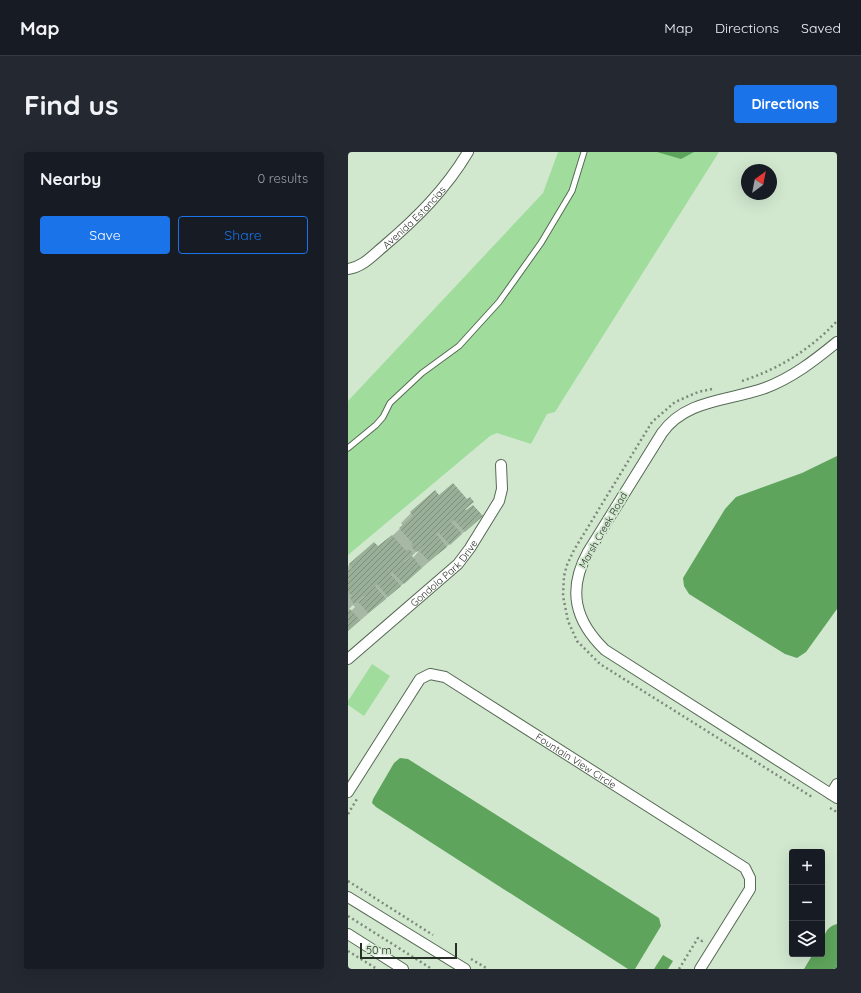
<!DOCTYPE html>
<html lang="en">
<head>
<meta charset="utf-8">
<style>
	:root { --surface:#171b24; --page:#242831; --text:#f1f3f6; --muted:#9ea1a6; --line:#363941; --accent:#1a73e8 }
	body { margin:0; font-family:Quicksand,sans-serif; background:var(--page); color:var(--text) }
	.controls { position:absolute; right:12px; bottom:12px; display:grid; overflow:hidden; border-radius:4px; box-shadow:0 4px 16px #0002 }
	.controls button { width:36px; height:36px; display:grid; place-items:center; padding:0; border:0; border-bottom:1px solid var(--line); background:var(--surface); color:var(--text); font:20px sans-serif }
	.compass { position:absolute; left:393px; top:12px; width:36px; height:36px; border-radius:50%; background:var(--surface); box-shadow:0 4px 16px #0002; rotate:32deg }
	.scale { position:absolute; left:12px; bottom:10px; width:97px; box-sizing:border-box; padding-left:4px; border:2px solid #262f25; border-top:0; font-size:11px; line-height:14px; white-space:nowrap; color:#262f25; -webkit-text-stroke:3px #d1e8cf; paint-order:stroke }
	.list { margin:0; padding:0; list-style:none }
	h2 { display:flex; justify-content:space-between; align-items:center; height:52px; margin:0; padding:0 16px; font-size:17px }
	h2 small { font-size:13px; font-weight:400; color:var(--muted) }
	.actions { display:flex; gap:8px; padding:12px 16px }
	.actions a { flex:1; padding:9px 0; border:1px solid var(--accent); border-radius:4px; text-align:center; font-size:14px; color:var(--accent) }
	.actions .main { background:var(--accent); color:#fff }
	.icon { flex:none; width:22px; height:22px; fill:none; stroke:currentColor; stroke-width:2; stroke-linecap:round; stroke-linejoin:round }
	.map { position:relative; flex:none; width:489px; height:817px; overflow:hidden; border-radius:4px }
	header { display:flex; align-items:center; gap:24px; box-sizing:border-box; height:56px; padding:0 20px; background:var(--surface); border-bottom:1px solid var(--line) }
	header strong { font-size:19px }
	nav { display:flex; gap:22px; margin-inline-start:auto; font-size:14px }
	.intro { display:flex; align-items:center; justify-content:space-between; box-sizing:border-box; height:96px; padding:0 24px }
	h1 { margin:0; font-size:28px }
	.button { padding:10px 18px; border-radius:4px; background:var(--accent); color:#fff; font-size:14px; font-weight:700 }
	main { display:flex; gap:24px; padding:0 24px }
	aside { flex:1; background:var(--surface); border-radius:4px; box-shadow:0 4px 16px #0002 }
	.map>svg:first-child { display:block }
	.grass { fill:#a0dd9d }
	.water { fill:#5ea45c }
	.shadow { fill:#0003; fill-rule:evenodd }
	.building { fill:url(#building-hatch) }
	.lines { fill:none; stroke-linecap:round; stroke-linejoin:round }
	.service-casing { stroke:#566a54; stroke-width:7 }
	.minor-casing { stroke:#566a54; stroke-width:12 }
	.path { stroke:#7b8b79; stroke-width:2.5; stroke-dasharray:2 3; stroke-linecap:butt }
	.service { stroke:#fff; stroke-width:5 }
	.minor { stroke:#fff; stroke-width:10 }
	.labels { text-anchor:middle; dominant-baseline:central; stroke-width:4; stroke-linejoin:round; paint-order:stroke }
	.street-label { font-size:10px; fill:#262f25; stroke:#d1e8cf }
</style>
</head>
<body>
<header>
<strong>Map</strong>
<nav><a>Map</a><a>Directions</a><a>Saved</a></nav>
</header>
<div class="intro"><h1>Find us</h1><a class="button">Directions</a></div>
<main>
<aside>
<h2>Nearby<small>0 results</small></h2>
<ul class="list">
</ul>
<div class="actions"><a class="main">Save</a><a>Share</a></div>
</aside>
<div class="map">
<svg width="489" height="817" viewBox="0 0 489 817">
	<defs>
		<pattern id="building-hatch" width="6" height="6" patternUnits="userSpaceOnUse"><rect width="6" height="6" fill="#99af97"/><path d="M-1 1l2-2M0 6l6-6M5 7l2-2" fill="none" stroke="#7d8f7b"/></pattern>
	</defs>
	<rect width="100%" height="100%" fill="#d1e8cf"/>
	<g class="grass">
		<path d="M210 0H371L207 260 199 262 183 292 149 281 142 284 0 403V249L195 41Z"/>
		<path d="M24 512 42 524 16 564 0 553V549Z"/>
	</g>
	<g class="water">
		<path d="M309 0H346L333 7Z"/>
		<path d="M489 304V457L458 500 449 506 437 502 341 442 336 434 335 426 377 357 388 345 454 321Z"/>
		<path d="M52 606 60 607 311 766 313 774 287 817H280L28 655 24 651 25 647 46 611Z"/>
		<path d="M489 772V817H456L465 802H474C474 791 475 775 489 772Z"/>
		<path d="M315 803 325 809 320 817H306Z"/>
	</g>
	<path class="shadow" d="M91 344 125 350 117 358 123 374 0 479V414L26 391 30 396 44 384 55 374 53 371 63 361ZM69 399 70 400 64 407 63 405ZM5 453 7 455 3 459 1 457Z"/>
	<g class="building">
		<path d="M105 331 119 347 122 345 126 350 117 357 118 358 125 353 135 364 117 380 106 368 103 370 114 382 102 393 90 380 88 382 99 395 81 409 71 399 77 392 68 400 63 394 65 392 51 376 65 364 62 360 87 338 91 343Z"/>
		<path d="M44 383 58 399 61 397 65 402 56 409 57 410 64 404 74 416 56 432 44 420 42 422 53 434 40 445 29 432 27 434 38 447 20 461 10 450 17 445 16 444 6 452 2 446 4 444 0 440V419L4 416 1 412 26 390 30 394Z"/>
		<path d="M2 457 12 468 0 479V459Z"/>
	</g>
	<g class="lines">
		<g class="service-casing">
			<path id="service" d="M0 296 28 273 35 265 42 251 74 221 111 194 151 150 193 91 224 39 236 0"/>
		</g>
		<g class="minor-casing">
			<g id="minor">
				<path id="s1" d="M0 117C15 115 25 103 36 94 69 66 98 37 120 0"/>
				<path d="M489 190C467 208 444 226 417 236 381 249 338 247 314 281L240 400C219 438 227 469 257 498L489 646"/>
				<path id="s2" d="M0 507 110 412 122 396 151 349 154 337 153 313"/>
				<path id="s3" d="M0 640 72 527 82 522 97 525 397 716 402 726V737L352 817"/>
				<path d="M483 642 489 632"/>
				<path d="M0 745 117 817"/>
				<path d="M0 782 55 817"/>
			</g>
		</g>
		<g class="path">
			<path d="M394 229C431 217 463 197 489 169"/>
			<path d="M364 237 350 240 327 250 304 270 226 398 219 413 216 424 215 444 220 469 229 489 252 512 464 645"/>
			<path d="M482 656 489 660"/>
			<path d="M0 662 9 647"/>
			<path d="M0 729 85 783"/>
			<path d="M0 764 84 817"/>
			<path d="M0 799 29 817"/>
			<path d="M123 807 140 817"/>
			<path d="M331 817 350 786 354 789 356 787"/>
		</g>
		<use href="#service" class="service"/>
		<use href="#minor" class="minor"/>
	</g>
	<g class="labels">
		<g class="street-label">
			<text stroke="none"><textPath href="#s1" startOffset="85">Avenida Estancias</textPath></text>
			<text transform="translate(255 378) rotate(-60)">Marsh Creek Road</text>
			<text stroke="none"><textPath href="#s2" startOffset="129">Gondola Park Drive</textPath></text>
			<text stroke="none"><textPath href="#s3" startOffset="316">Fountain View Circle</textPath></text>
		</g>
	</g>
</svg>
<div class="controls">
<button>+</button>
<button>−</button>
<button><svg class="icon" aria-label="layers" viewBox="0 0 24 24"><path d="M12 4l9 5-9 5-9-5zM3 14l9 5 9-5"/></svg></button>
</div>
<svg class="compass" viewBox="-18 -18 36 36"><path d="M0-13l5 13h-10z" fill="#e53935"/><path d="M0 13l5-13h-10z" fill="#9ea1a6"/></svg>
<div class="scale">50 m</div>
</div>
</main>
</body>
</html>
